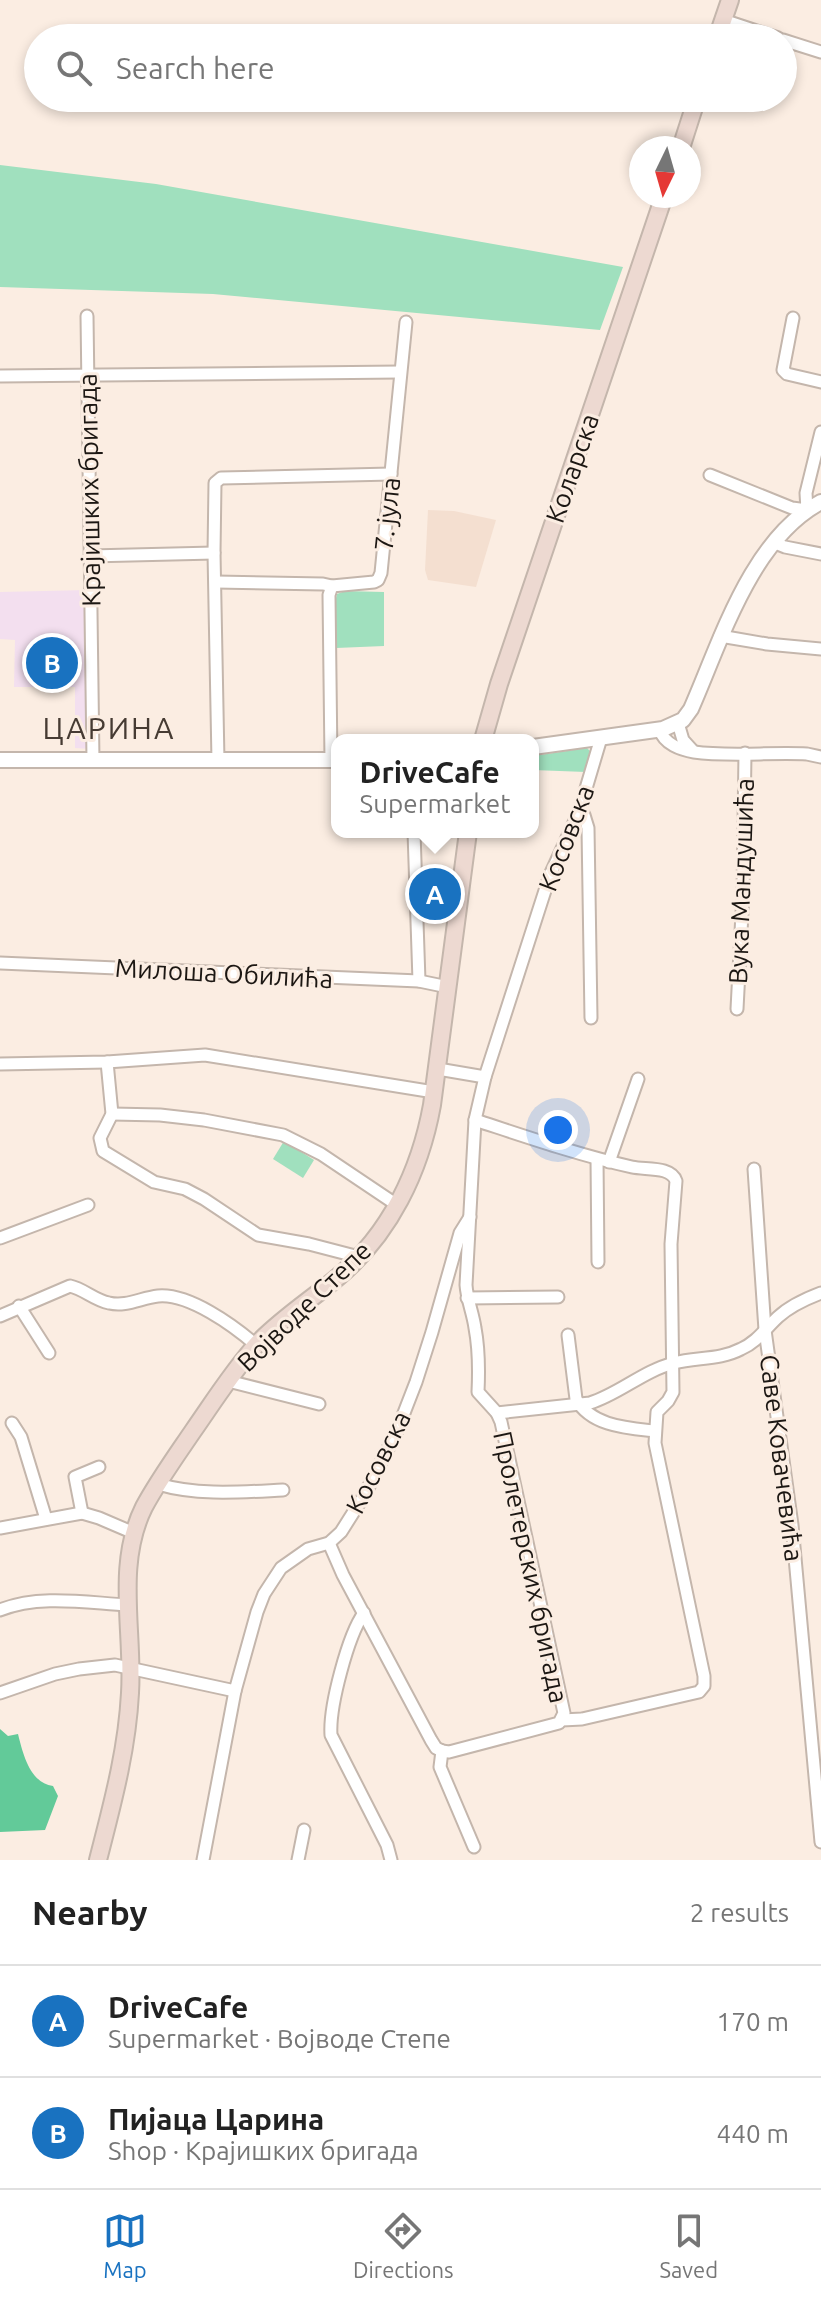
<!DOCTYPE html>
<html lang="en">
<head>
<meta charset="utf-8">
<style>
	:root { --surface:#fff; --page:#f2f2f2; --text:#222; --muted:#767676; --line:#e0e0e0; --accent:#1972c0 }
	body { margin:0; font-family:Ubuntu,sans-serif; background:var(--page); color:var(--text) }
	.compass { position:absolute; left:629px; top:136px; width:72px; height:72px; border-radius:50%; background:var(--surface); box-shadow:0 4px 12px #0003; rotate:185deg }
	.you { position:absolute; left:558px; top:1130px; width:28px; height:28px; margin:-20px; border:6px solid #fff; border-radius:50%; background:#1a73e8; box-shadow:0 0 0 12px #1a73e833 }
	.badge { display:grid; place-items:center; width:52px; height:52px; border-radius:50%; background:var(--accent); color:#fff; font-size:26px; font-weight:700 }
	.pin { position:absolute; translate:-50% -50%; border:4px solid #fff; box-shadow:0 2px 8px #0006 }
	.popup { position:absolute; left:331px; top:734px; width:208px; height:104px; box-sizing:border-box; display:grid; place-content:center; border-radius:16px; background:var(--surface); filter:drop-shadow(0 2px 6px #0005); font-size:26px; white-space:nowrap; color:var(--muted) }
	.popup b { font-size:30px; color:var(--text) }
	.popup::after { content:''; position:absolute; left:50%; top:100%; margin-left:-16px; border:16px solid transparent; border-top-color:var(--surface) }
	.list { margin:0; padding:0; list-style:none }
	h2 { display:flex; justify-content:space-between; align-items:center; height:104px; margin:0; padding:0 32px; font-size:34px }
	h2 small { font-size:26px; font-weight:400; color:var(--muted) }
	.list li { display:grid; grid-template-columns:52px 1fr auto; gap:24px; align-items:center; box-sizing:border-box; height:112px; padding:0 32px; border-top:2px solid var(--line) }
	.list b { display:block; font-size:30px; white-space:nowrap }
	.list p { margin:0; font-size:26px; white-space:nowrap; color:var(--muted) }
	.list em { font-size:26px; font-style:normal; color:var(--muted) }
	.icon { flex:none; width:44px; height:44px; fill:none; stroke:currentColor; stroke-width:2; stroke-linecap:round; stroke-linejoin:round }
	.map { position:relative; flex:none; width:821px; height:1860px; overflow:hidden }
	.search { position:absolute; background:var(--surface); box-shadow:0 4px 12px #0003; left:24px; right:24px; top:24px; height:88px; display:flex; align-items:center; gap:20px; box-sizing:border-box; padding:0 28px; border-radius:44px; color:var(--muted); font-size:30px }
	.sheet { height:328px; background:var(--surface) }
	nav { display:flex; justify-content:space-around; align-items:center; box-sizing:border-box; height:112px; border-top:2px solid var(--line); background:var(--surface); font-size:22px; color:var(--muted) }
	nav a { display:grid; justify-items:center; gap:4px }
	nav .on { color:var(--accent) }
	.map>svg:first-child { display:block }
	.commercial { fill:#f3dfef }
	.built { fill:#f4dfd0 }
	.green { fill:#a0e0be }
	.forest { fill:#62ca99 }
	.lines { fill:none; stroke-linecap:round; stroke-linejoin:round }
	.minor-casing { stroke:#c4b6ac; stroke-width:15 }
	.tertiary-casing { stroke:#c4b6ac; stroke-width:18 }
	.secondary-casing { stroke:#c4b6ac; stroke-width:20 }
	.minor { stroke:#fff; stroke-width:11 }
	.tertiary { stroke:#fff; stroke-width:14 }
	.secondary { stroke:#edd9d1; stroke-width:16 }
	.labels { text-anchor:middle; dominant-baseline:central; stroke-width:6; stroke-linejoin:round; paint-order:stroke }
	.street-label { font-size:26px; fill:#1c1713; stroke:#fbede2 }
	.quarter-label { font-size:30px; letter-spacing:2px; fill:#463b33; stroke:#fbede2 }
</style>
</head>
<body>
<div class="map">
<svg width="821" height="1860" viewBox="0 0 821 1860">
	<rect width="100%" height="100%" fill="#fbede2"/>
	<path class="commercial" d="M88 590 91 749 75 748V687H14L15 640 0 639V592Z"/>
	<path class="built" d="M428 510 454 511 496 520 476 587 428 580 425 570Z"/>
	<g class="green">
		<path d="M0 165 156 184 623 267 600 330 213 294 0 287Z"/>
		<path d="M345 591 384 592V646L336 648V598L337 594Z"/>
		<path d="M587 748 590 751 586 772 533 770V756Z"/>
		<path d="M284 1141 314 1160 303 1178 273 1159Z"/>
	</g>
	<path class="forest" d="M0 1729 8 1736 18 1734C23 1754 30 1783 53 1786L58 1796 45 1830 0 1832Z"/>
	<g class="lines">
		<g class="minor-casing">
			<g id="minor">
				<path d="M723 20 778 38"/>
				<path d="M783 40 821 52"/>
				<path d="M87 316 93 760"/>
				<path d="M793 318 783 370 787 374 821 382"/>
				<path d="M0 376 400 372"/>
				<path d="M710 475 792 508 807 510 806 493 821 432"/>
				<path d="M775 543 785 547 821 554"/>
				<path d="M90 556 214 553"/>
				<path d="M216 582 323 584 332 586"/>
				<path d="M720 636 767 644 821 649"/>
				<path d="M678 723 683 740 693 751"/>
				<path d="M660 730C664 744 681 750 694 752 728 757 772 752 807 754L821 757"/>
				<path d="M331 760 329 595 332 586 374 582 378 580 381 573 406 322"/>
				<path d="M218 761 214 553 215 483 221 478 391 474"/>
				<path d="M579 812 584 815 588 828 591 1018"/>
				<path d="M414 832 419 981"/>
				<path d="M0 963 419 981 448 987"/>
				<path d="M737 1009 743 894 745 753"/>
				<path d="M107 1062 112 1114 100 1138 103 1151 154 1182 185 1189 204 1199 258 1235 309 1244 359 1257"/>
				<path d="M0 1064 107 1062 205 1055 434 1092"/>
				<path d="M438 1069 485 1077"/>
				<path d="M112 1114 160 1115 204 1120 283 1135 321 1154 397 1205"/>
				<path d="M475 1120C527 1137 579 1155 632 1167 646 1170 671 1166 676 1181L671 1244 673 1392 668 1401 657 1412 655 1443 704 1676V1686L699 1692 582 1719 562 1720"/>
				<path d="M597 1159 598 1262"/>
				<path d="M609 1162 638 1079"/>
				<path d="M754 1169 765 1330 792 1525 821 1842"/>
				<path d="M0 1238 88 1205"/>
				<path d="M467 1298 558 1297"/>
				<path d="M19 1306 49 1353"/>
				<path d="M0 1316 70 1286C84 1289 94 1300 109 1303 126 1307 141 1298 158 1296 189 1293 234 1326 256 1345"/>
				<path d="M568 1335 576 1399C591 1426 627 1428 654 1431"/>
				<path d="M228 1381 319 1404"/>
				<path d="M497 1413 590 1403C619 1394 643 1371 674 1363 696 1357 720 1360 741 1349 757 1342 765 1329 778 1317 790 1306 805 1299 821 1293"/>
				<path d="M12 1423 21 1437 46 1519"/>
				<path d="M158 1484C198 1496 242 1492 283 1490"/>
				<path d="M82 1513 75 1477 99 1467"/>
				<path d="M0 1528 82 1513 99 1518 134 1533"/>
				<path d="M329 1543 343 1575 431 1740 436 1748 442 1751"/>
				<path d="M0 1610C40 1594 87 1603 128 1605"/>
				<path d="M364 1613C348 1635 329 1707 331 1735L387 1845 391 1860"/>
				<path d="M0 1693 55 1674 79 1669 115 1665 235 1691"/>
				<path d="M442 1751 449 1752 559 1723 564 1713 501 1422 497 1413 478 1392C479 1371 479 1349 475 1328 473 1313 467 1300 466 1285L475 1120 485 1077 550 875 579 812 601 738"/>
				<path d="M442 1751 440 1767 474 1847"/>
				<path d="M203 1860 235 1691 257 1612 264 1594 281 1568 308 1549 329 1543 341 1532 365 1494 397 1431 416 1382 432 1332 460 1233 470 1217"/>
				<path d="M298 1860 304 1830"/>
			</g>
		</g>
		<g class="tertiary-casing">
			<g id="tertiary">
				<path d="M533 747 663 729 683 720 691 709C721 641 751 539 821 502"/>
				<path d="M0 760H337"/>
			</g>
		</g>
		<g class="secondary-casing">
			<g id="secondary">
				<path d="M717 38 730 0"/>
				<path d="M681 148 697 98"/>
				<path d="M483 740 499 684 664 196"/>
				<path d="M98 1860C112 1805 127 1751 130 1693 134 1632 115 1565 144 1507 158 1481 176 1456 193 1431 214 1401 234 1369 258 1343 282 1318 312 1299 338 1277 390 1234 420 1171 432 1105L468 832"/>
			</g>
		</g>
		<use href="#minor" class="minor"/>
		<use href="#tertiary" class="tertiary"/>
		<use href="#secondary" class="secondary"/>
	</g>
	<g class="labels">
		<g class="street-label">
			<text transform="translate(572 468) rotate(-71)">Коларска</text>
			<text transform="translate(89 490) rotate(-91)">Крајишких бригада</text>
			<text transform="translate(387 514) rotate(-84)">7. јула</text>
			<text transform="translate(566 838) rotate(-69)">Косовска</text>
			<text transform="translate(741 881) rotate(-88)">Вука Мандушића</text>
			<text transform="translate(224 973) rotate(3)">Милоша Обилића</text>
			<text transform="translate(304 1306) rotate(-44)">Војводе Степе</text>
			<text transform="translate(782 1458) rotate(83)">Саве Ковачевића</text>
			<text transform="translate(378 1462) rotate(-63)">Косовска</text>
			<text transform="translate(531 1567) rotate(78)">Пролетерских бригада</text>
		</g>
		<g class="quarter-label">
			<text x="109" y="728">ЦАРИНА</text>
		</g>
	</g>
</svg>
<svg class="compass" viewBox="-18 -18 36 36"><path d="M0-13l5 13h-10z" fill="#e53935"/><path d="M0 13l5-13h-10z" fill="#767676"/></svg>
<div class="you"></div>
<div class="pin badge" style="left:435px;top:894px">A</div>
<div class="popup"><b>DriveCafe</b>Supermarket</div>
<div class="pin badge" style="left:52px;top:663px">B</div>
<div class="search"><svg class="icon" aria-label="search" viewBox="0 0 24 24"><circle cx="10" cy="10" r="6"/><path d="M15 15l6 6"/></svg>Search here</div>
</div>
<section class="sheet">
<h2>Nearby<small>2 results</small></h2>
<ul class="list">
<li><span class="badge">A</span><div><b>DriveCafe</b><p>Supermarket · Војводе Степе</p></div><em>170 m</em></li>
<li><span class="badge">B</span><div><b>Пијаца Царина</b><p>Shop · Крајишких бригада</p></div><em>440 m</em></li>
</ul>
</section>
<nav>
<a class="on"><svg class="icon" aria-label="map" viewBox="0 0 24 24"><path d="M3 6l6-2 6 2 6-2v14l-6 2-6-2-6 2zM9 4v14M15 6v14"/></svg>Map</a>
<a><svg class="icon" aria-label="directions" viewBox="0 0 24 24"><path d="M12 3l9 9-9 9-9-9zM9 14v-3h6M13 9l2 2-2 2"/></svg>Directions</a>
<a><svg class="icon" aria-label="saved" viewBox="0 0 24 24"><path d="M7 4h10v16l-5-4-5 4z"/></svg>Saved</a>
</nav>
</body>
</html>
